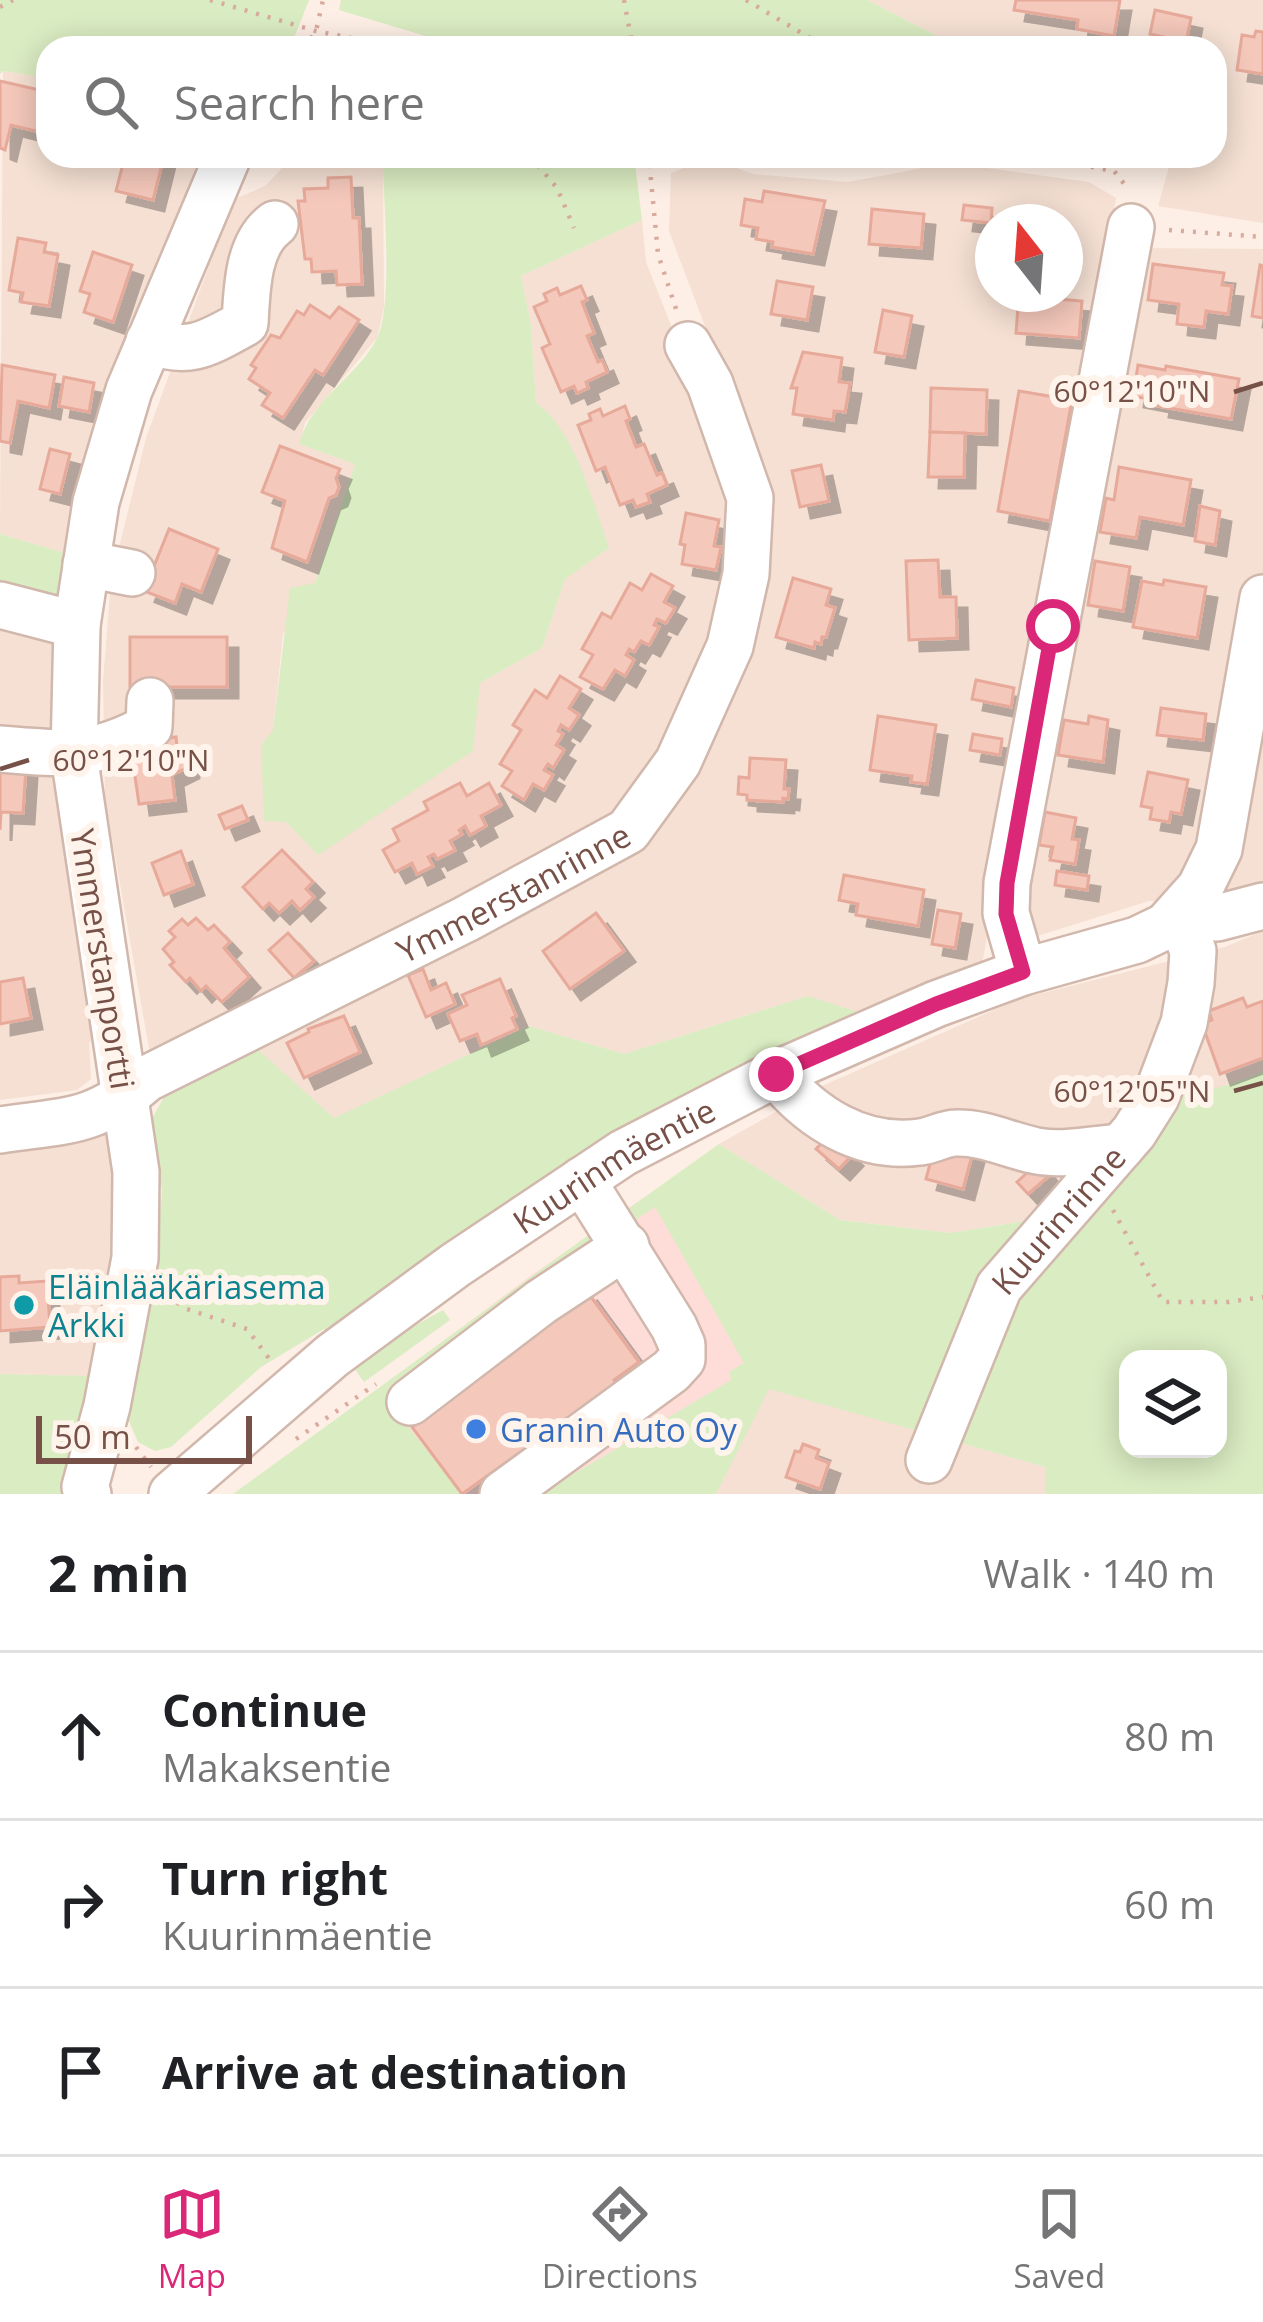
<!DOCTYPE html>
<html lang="en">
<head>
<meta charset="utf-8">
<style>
	:root { --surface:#fff; --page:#f6f6f6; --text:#202124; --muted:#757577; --line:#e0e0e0; --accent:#db2777 }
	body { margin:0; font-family:"Open Sans",sans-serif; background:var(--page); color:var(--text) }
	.controls { position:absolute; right:36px; bottom:36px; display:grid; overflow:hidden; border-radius:24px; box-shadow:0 6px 30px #0003 }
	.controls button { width:108px; height:108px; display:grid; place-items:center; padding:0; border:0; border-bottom:3px solid var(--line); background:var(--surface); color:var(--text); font:60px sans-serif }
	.compass { position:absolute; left:975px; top:204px; width:108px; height:108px; border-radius:50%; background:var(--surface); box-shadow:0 6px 30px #0003; rotate:343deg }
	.scale { position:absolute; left:36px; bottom:30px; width:216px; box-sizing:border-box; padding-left:12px; border:6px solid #775148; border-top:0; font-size:33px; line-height:42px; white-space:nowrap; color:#775148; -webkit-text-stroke:9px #fff4ec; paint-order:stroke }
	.stop { position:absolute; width:36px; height:36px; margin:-27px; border:9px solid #db2777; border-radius:50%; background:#fff }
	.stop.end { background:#db2777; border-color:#fff; box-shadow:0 3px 12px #0008 }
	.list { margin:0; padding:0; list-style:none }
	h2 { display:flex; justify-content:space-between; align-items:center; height:156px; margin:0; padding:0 48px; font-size:51px }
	h2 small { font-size:39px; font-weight:400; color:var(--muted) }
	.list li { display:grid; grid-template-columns:78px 1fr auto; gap:36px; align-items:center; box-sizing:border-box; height:168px; padding:0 48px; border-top:3px solid var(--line) }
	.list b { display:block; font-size:45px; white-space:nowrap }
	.list p { margin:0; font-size:39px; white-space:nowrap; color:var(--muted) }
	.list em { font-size:39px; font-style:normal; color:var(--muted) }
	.icon { flex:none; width:66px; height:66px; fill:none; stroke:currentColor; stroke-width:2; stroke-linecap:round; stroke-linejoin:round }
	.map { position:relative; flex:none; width:1263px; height:1494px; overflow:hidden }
	.search { position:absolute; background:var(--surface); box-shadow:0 6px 30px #0003; left:36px; right:36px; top:36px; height:132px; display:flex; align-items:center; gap:30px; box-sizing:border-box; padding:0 42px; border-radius:36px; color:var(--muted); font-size:45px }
	.sheet { height:660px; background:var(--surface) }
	nav { display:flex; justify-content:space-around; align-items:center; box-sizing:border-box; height:168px; border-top:3px solid var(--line); background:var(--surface); font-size:33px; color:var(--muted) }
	nav a { display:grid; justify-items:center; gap:6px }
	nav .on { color:var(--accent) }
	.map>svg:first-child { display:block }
	.residential { fill:#f5e0d3; fill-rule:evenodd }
	.commercial { fill:#feddd8 }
	.green { fill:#daecc2; fill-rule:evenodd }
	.building { fill:#f4c8bb; stroke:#e7aa9a; stroke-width:3; filter:url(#shadow) }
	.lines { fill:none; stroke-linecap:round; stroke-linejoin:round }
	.minor-casing { stroke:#d1b7ac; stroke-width:50 }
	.path { stroke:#d9ab9e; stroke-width:4.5; stroke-dasharray:3 9; stroke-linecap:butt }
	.minor { stroke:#fff; stroke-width:45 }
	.route { stroke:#db2777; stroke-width:15 }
	.ticks { fill:none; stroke:#775148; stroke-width:4.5 }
	.culture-dot { fill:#0f9aa8; stroke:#fff4ec; stroke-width:4.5 }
	.shop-dot { fill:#3f7fe0; stroke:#fff4ec; stroke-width:4.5 }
	.labels { text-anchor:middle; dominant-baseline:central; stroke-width:12; stroke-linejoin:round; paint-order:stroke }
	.street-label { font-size:33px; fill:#775148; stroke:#fff4ec }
	.culture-label { font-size:33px; fill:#0d838f; stroke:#fff4ec; text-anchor:start }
	.shop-label { font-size:33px; fill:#366cbe; stroke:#fff4ec; text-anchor:start }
	.ticks-label { font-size:30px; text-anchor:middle; fill:#775148; stroke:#fff4ec; stroke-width:12; stroke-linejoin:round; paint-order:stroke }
</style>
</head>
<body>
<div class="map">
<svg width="1263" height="1494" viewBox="0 0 1263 1494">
	<defs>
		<filter id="shadow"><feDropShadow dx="11" dy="11" stdDeviation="0" flood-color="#0004"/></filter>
	</defs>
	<rect width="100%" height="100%" fill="#fdefe5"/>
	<g class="residential">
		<path d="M867 0H1263V223L1158 206 1172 156H1215V48H961Z"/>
		<path d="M3 71 48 78V156H211L72 555 0 534Z"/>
		<path d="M709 158 753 174 848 182 950 163 1089 182 1116 198 981 971 857 1020 808 996 624 1054 529 1026 333 1119 245 1038 640 843 737 674 733 400 669 231 671 173ZM993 222H1065V294H993Z"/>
		<path d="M285 165 383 166 384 307 377 338 305 423 300 444 355 464 315 583 283 634 273 730 480 683 542 648 565 579 608 548 536 403 531 326 521 276 642 220 646 262 738 495 734 578 665 756 616 811 468 897 150 1054 105 799 103 681 111 580 146 438 233 200 265 186Z"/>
		<path d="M1140 248 1263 249V886L1219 900 1149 901 1031 938 1020 883Z"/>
		<path d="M0 619 63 636 101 1039 89 1042 91 1079 77 1090 0 1100Z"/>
		<path d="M1263 931V1072L1208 1092 1177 1088 1100 1141 1031 1220 950 1233 840 1220 719 1144 822 1086 1019 999 1225 947Z"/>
		<path d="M107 1125 119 1180V1259L92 1376 0 1374V1144Z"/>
		<path d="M768 1388 1045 1467V1494H716Z"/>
	</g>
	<path class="commercial" d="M649 1194 745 1363 732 1380 540 1494H432L366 1400 529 1277Z"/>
	<g class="green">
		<path d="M0 0H309L290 48H48V78L3 71 0 74Z"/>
		<path d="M341 0H867L961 48H465L339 10Z"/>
		<path d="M280 156H634L642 220 521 276 531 326 536 403C574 428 594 505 609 548L565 579 542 648 480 683 473 751 318 855 286 822 264 821 261 745 273 730 290 588 315 583 355 464 299 444C312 397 359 376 377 338 393 306 384 206 383 167L285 165Z"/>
		<path d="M0 534 72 555 65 612 0 594Z"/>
		<path d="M808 996 858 1012 857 1020 332 1338 324 1329 261 1367 171 1447 155 1451 138 1442 129 1421 155 1278 162 1191 150 1122 163 1099 160 1081 245 1038 334 1118 529 1026 624 1054Z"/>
		<path d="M1263 1072V1494H1045V1467L769 1389 716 1494H540L731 1380 729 1372 744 1363 655 1207 628 1225 621 1214 719 1144 840 1220 950 1233 1031 1220 1100 1141 1147 1075C1201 1098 1210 1092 1263 1072ZM1128 1359H1218V1449H1128Z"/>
		<path d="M590 1234 602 1247 390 1404 462 1494H233Z"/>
		<path d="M443 1310 450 1320 364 1382 350 1362Z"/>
		<path d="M0 1374 92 1376 62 1494H0Z"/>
	</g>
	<g class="building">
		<path d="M1016 0H1120L1114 36 1077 29 1078 20 1014 10Z"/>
		<path d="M1155 10 1191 18 1186 42 1150 34Z"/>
		<path d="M1256 31 1263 32V74L1237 70 1242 35 1254 37Z"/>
		<path d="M0 81 48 92V134L11 125 5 150 0 148Z"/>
		<path d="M125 156H164L153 200 116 191Z"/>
		<path d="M351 177 353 218H359L362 284 337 285 336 271 312 272 311 259H305L298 201H305L304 189 328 188V178Z"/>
		<path d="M764 191 825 201 813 254 772 247 773 242 756 239 758 228 741 225 745 199 762 202Z"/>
		<path d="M964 205 992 208 991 223 962 220Z"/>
		<path d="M872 209 924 214 921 248 869 244Z"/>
		<path d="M18 238 46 243 44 252 58 255 49 306 21 302 23 293 9 290Z"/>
		<path d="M93 252 132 265 113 322 84 312 90 294 80 291Z"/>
		<path d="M1153 264 1224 273 1222 285 1232 286 1228 314 1206 311 1204 327 1177 324 1179 304 1148 300Z"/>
		<path d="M1260 265 1263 266V318L1252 316Z"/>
		<path d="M777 281 813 287 807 320 771 314Z"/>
		<path d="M581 286 587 300 582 302 594 333 587 336 598 362 602 360 607 372 586 382 588 388 577 393 574 386 561 392 542 348 550 344 534 307 547 301 544 294 557 288 560 295Z"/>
		<path d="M1019 294H1058V299L1082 301 1079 338 1016 333Z"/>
		<path d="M310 305 330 318 339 307 359 320 323 375 315 370 283 418 262 405 270 393 249 379 256 368 251 365 271 335 280 338 297 311 304 315Z"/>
		<path d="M883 310 912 316 904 357 875 352Z"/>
		<path d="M803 352 842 358 839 382 850 383 845 412 834 411 833 420 793 414 797 388H791Z"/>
		<path d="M2 365 55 375 49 408 18 401 10 443 0 441Z"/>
		<path d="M1138 365 1165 370 1166 366 1239 379 1231 419 1158 406 1159 401 1133 396Z"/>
		<path d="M64 377 94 383 89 412 59 406Z"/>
		<path d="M931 388 987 390 986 434 930 432Z"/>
		<path d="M1019 391 1072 400 1050 521 998 511Z"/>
		<path d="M625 406 630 419 626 421 636 447 644 444 657 475 662 473 667 485 647 494 650 502 636 507 633 500 620 505 605 467 596 471 578 425 591 420 589 414 600 409 603 416Z"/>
		<path d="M930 432 965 433 964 477H928Z"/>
		<path d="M280 446 340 469 336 478 339 487 336 495 329 498 307 562 272 548 285 501 262 492Z"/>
		<path d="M50 449 70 454 60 494 40 489Z"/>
		<path d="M821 465 829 501 800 507 792 471Z"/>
		<path d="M1119 467 1191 480 1183 525 1140 517 1136 538 1100 532 1106 498 1114 500Z"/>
		<path d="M1200 506 1220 511 1215 545 1195 541Z"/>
		<path d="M686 513 719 520 714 546 721 547 716 570 682 564 685 545 680 544Z"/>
		<path d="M169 529 218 549 201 592 182 584 175 603 144 591Z"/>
		<path d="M938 560 940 597H956L957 638 909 640 906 561Z"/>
		<path d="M1095 561 1130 567 1123 611 1088 605Z"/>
		<path d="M651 574 673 586 664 602 675 608 666 623 657 619 654 625 659 627 649 645 641 641 634 652 629 649 626 655 634 660 625 676 615 670 603 689 580 677 593 655 582 649 602 613 611 618 630 583 642 590Z"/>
		<path d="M793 578 831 589 826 605 835 608 826 637H822L821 644 815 642 814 648 776 637Z"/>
		<path d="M1164 580 1206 587 1197 638 1133 627 1142 581 1163 585Z"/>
		<rect x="130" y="637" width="97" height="50"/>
		<path d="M560 676 581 689 569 708 579 715 569 730 561 725 558 731 563 734 556 745 564 750 553 768 548 764 544 770 553 775 544 790 533 784 524 800 502 786 512 771 500 764 521 730 513 725 535 690 547 698Z"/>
		<path d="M976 680 1014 688 1011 707 972 699Z"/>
		<path d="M1161 708 1206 714 1203 740 1157 735Z"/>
		<path d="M878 716 936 725 927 784 911 782 912 776 870 770Z"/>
		<path d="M1089 716 1108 720 1103 762 1058 755 1064 720 1088 724Z"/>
		<path d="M973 734 1002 739 1000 755 970 750Z"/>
		<path d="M176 737 178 756 187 755 188 767 172 775 175 800 139 804 132 756 150 754 148 740Z"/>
		<path d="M750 758 786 760 784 789H789L788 799 783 798V802L747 800V795L738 794 739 777 749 778Z"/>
		<path d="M0 765 26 767 23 813 1 812 0 830Z"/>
		<path d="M1148 772 1188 780 1181 814 1171 812 1169 822 1150 819 1152 808 1141 806Z"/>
		<path d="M460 783 467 796 489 783 501 805 481 816 486 826 470 835 465 826 459 830 462 834 450 841 455 850 437 859 434 854 428 857 433 866 417 874 412 863 395 872 383 850 399 841 393 829 428 810 424 802Z"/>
		<path d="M242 806 248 820 225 829 219 815Z"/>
		<path d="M1045 812 1076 818 1072 839 1079 840 1075 864 1050 860 1053 847 1039 845Z"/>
		<path d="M282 850 313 882 306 889 314 897 300 910 292 901 279 913 269 903 263 909 243 887Z"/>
		<path d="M181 851 193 884 164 895 152 863Z"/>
		<path d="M1057 871 1089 876 1087 890 1055 885Z"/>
		<path d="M844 875 924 890 918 926 856 915 858 904 839 900Z"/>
		<path d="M938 910 961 914 955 948 932 944Z"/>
		<path d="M596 913 624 951 570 989 543 951Z"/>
		<path d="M196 918 208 930 214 925 230 942 224 948 249 977 222 1002 206 986 201 991 190 978 186 982 170 965 174 962 163 949 175 937 169 931 182 919 188 925Z"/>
		<path d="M288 933 314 961 294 978 269 950Z"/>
		<path d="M423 969 431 990 446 983 455 1004 426 1017 408 975Z"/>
		<path d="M23 978 31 1018 0 1024V982Z"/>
		<path d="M500 979 516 1016 512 1018 517 1029 481 1045 477 1034 460 1041 448 1014 467 1005 462 995Z"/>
		<path d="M1243 998 1247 1007 1263 1001V1058L1220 1074 1202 1024 1212 1020 1209 1011Z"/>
		<path d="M344 1016 360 1052 304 1078 287 1043 309 1032 308 1029Z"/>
		<path d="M830 1135 852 1155 839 1169 816 1149Z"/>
		<path d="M935 1145 974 1148 963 1189 926 1179Z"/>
		<path d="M1039 1162 1050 1175 1028 1194 1017 1182Z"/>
		<path d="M19 1276V1283L47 1281 50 1327 0 1331V1277Z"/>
		<path d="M586 1290 639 1362 614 1380 616 1384 462 1494 412 1427 562 1315 559 1310Z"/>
		<path d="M803 1444 819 1450 816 1458 829 1463 820 1489 786 1477 795 1451 800 1452Z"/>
	</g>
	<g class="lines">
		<g class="minor-casing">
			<g id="minor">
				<path d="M149 341C191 356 208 343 245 323 247 290 247 245 275 224"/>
				<path d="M86 564 132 573"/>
				<path d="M0 605 77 625"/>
				<path d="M0 749C61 754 94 758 149 727L150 701"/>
				<path d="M1179 915 1217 918 1263 906"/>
				<path d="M1023 972 1006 913 1007 883 1131 227"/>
				<path d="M776 1074C811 1118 862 1150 920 1142 932 1141 944 1133 956 1133 984 1132 1010 1146 1037 1151 1063 1156 1095 1149 1121 1147"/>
				<path id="s1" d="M0 1130C66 1120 93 1125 146 1079L466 919 628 831 678 762 730 646 746 574 750 498 710 384 688 345"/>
				<path d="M410 1402 541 1302 626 1246"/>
				<path id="s2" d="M929 1460 999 1287 1134 1132 1156 1097 1184 1023 1191 983 1193 951 1179 915"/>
				<path d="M88 1494 85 1487 107 1406 135 1258 136 1172 74 755 77 625 96 502 129 390 228 156"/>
				<path id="s3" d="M172 1494 333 1355 454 1266 623 1153 776 1074 936 1004 1023 972 1137 940 1166 926 1200 888 1219 849 1263 598"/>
				<path d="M503 1494 671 1371 682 1359V1345L674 1327 582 1180"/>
			</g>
		</g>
		<g class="path">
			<path d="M210 0 316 31 402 48"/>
			<path d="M624 0 633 48"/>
			<path d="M746 0 827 48"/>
			<path d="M0 7 13 0"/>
			<path d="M304 48 316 31 323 0"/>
			<path d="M530 156 557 188 574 228"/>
			<path d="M644 156 649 159 658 254 677 312"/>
			<path d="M760 156 822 165 863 156"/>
			<path d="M1032 156 1114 171 1129 190"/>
			<path d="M649 159 663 156"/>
			<path d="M1169 230 1263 237"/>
			<path d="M1113 1210 1163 1302H1228L1263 1297"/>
			<path d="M168 1295 184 1308 247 1329 271 1361"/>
			<path d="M296 1439 376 1384"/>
			<path d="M136 1447 151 1467"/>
		</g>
		<use href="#minor" class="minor"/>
	</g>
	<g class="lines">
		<path class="route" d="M776 1074 936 1004 1023 972 1006 914 1007 883 1053 626"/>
	</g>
	<path class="ticks" d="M1234 392 1263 383M0 769 29 760M1234 1091 1263 1083"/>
	<circle class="culture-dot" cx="24" cy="1305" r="12"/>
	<circle class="shop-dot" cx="476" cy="1429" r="12"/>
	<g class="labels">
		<g class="street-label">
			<text stroke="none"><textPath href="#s1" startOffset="570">Ymmerstanrinne</textPath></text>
			<text transform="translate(103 959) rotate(81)">Ymmerstanportti</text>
			<text stroke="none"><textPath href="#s3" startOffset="552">Kuurinmäentie</textPath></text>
			<text stroke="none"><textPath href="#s2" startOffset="276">Kuurinrinne</textPath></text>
		</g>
		<g class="culture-label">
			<text x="48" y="1286">Eläinlääkäriasema<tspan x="48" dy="38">Arkki</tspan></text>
		</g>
		<g class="shop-label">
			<text x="500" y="1429">Granin Auto Oy</text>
		</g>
	</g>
	<g class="ticks-label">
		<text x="1132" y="402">60°12'10"N</text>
		<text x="131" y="771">60°12'10"N</text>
		<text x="1132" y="1102">60°12'05"N</text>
	</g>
</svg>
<div class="controls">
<button><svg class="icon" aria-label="layers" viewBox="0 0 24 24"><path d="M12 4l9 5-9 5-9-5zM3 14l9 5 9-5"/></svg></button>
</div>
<svg class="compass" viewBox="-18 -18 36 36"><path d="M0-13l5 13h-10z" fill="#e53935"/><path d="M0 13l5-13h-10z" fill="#757577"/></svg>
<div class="scale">50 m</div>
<div class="stop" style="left:1053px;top:626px"></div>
<div class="stop end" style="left:776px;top:1074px"></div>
<div class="search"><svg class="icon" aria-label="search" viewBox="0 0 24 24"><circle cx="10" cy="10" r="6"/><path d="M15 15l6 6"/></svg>Search here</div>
</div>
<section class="sheet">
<h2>2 min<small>Walk · 140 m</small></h2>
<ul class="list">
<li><svg class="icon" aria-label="ahead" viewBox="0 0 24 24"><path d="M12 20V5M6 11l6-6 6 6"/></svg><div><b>Continue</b><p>Makaksentie</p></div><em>80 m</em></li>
<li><svg class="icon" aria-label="right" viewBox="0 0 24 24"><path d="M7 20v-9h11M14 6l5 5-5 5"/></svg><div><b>Turn right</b><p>Kuurinmäentie</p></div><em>60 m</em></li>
<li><svg class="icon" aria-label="arrive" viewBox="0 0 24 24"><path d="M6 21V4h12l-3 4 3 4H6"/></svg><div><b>Arrive at destination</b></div></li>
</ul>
</section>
<nav>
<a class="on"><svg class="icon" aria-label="map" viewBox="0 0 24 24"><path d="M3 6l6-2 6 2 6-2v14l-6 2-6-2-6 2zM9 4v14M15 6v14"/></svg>Map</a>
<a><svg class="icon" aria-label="directions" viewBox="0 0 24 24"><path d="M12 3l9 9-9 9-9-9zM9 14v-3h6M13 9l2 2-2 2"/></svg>Directions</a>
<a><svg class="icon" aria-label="saved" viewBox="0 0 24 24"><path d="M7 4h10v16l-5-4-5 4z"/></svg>Saved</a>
</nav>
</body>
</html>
